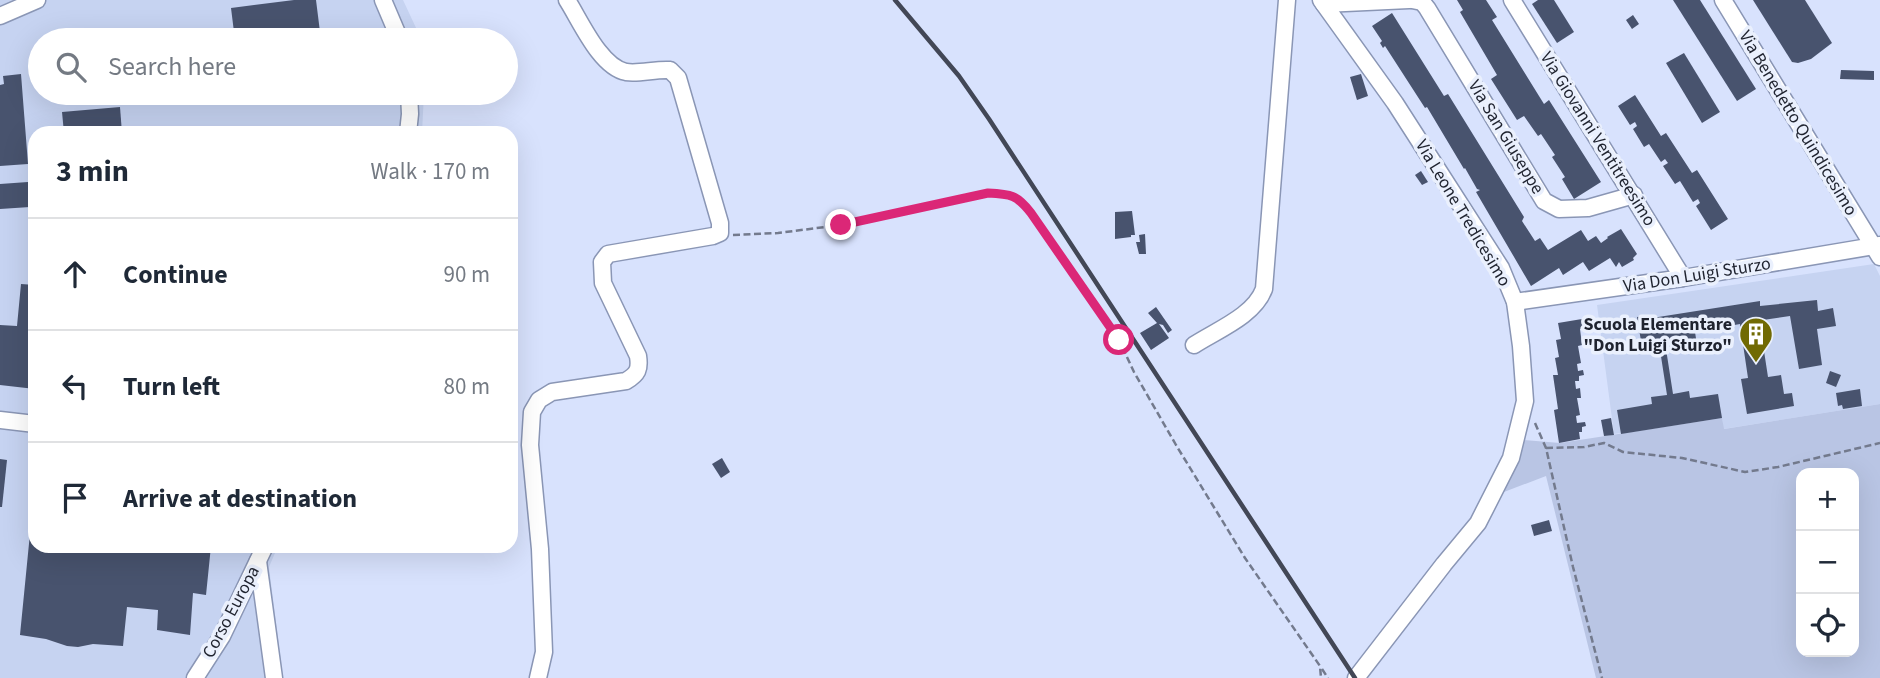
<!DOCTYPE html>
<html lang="en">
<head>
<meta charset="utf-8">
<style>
	:root { --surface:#fff; --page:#f2f2f3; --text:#1f2937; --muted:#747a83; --line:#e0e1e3 }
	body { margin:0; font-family:"Source Sans 3",sans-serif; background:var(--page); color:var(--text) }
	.controls { position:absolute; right:21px; bottom:21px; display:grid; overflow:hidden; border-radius:14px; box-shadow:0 7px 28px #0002 }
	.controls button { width:63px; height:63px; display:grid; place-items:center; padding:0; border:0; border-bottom:2px solid var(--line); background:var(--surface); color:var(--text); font:35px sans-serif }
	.stop { position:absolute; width:21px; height:21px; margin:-16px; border:5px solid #db2777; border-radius:50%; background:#fff }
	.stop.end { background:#db2777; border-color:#fff; box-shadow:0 2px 7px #0008 }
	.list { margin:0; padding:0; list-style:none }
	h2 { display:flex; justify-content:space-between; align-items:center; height:91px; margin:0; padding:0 28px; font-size:30px }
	h2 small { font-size:23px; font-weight:400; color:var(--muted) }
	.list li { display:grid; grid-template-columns:46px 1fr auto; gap:21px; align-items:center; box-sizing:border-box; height:112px; padding:0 28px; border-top:2px solid var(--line) }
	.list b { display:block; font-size:26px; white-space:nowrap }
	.list em { font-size:23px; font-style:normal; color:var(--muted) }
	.icon { flex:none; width:38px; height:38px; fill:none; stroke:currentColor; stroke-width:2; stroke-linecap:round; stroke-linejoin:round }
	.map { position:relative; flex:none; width:1880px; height:678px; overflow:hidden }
	.search { position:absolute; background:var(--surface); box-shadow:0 7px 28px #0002; left:28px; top:28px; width:490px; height:77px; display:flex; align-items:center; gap:18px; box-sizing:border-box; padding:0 24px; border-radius:38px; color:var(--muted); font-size:26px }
	.panel { position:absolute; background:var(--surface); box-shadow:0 7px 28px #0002; left:28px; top:126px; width:490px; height:427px; border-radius:21px }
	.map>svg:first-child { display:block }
	.built { fill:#c6d3f1 }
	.green { fill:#b9c5e4; fill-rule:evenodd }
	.building { fill:#48536e }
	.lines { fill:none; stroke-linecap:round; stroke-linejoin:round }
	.minor-casing { stroke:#8a96b5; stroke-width:19 }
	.path { stroke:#737a8d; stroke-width:2.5; stroke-dasharray:7 3.5; stroke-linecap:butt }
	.minor { stroke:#fff; stroke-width:16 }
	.rail { stroke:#424756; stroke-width:4.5 }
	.route { stroke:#db2777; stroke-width:9 }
	.labels { text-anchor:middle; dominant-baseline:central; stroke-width:7; stroke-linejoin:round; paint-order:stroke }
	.street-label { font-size:18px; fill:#1f232f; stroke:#eaf0fd }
	.poi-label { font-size:18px; font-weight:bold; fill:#1f232f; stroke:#eaf0fd; text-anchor:end }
</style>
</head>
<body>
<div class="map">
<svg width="1880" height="678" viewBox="0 0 1880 678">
	<rect width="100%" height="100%" fill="#d8e2fd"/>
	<g class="built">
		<path d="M0 0H403L417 30 419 40H40V93H424L422 133H35V546H278L269 567 283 678H0Z"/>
		<path d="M1874 264 1880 276V404L1723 429 1722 418 1614 434 1597 305Z"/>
	</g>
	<path class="green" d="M1880 404V678H1596L1546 476 1504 492 1523 440 1560 443 1722 418 1724 429ZM1801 473H1854V652H1801Z"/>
	<g class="building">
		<path d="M294 0H316L321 40H235L231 8Z"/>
		<path d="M1457 0H1486L1497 17 1492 20 1539 96 1544 104 1549 100 1601 182 1574 199 1562 179 1565 177 1552 157 1555 155 1541 134 1538 136 1524 116 1517 120 1491 79 1497 75 1460 12 1463 10Z"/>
		<path d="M1538 0H1554L1574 32 1557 43 1532 4Z"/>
		<path d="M1673 0H1700L1756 89 1737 101Z"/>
		<path d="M1753 0H1805L1832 43 1811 59 1798 63 1792 62Z"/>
		<path d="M1392 13 1444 96 1448 94 1524 217 1522 221 1535 241 1540 238 1548 250 1581 230 1588 241 1596 236 1601 243 1608 238 1607 237 1621 229 1637 254 1633 258 1634 260 1622 267 1619 262 1616 267 1610 258 1589 271 1583 262 1563 275 1559 268 1531 286 1476 192 1480 190 1477 189 1465 168 1464 169 1427 107 1425 108 1385 46 1383 48 1380 43 1382 41 1372 26Z"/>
		<path d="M1633 15 1639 24 1632 29 1626 20Z"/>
		<path d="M1684 53 1720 112 1702 123 1666 63Z"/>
		<path d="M1841 70 1874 71V80L1840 79Z"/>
		<path d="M21 74 28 164 0 166V85L4 84 3 76Z"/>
		<path d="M1361 74 1368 96 1357 100 1350 77Z"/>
		<path d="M1635 95 1661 136 1666 133 1692 173 1697 170 1728 219 1711 230 1696 206 1700 203 1698 199 1693 202 1680 181 1675 184 1663 166 1668 163 1665 159 1661 162 1649 144 1644 147 1633 129 1637 126 1635 122 1630 125 1618 106Z"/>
		<path d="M120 107 122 133H64L62 112Z"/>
		<path d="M1421 171 1428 182 1422 185 1415 175Z"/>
		<path d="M28 182 30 207 0 209V184Z"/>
		<path d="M1132 211 1135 235H1131V237L1115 239V212Z"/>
		<path d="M1145 234 1146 254H1139L1136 242H1140L1139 235Z"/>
		<path d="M21 284 35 285V389L0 385V325L17 326Z"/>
		<path d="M1817 300 1818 311 1833 308 1836 326 1817 329 1822 365 1799 369 1790 316 1763 320 1765 337 1762 338 1768 377 1781 375 1784 394 1792 393 1794 406 1747 414 1741 379 1748 378 1740 324 1695 332 1697 345 1666 349 1673 394 1689 391 1690 398 1718 394 1722 418 1621 434 1617 410 1652 404 1651 397 1667 395 1660 350 1643 353 1637 317 1652 315V318L1760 301V306Z"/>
		<path d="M1156 307 1172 330 1168 333 1163 325 1159 324 1169 338 1151 350 1140 333 1157 323 1148 313Z"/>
		<path d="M1582 319 1584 328 1580 329 1582 345 1578 346 1581 363 1577 364 1578 371 1583 370 1584 375 1579 376V381H1575L1576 389 1580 388 1581 398H1577L1580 415 1576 416 1577 423 1585 422 1586 426 1582 427V432H1579L1580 439 1559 443 1554 410 1558 409 1553 375H1558L1555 358 1559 357 1556 340 1561 339 1558 323Z"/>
		<path d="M1830 371 1841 375 1836 387 1826 383Z"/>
		<path d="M1860 389 1862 406 1843 409 1842 405 1838 406 1836 393Z"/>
		<path d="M1611 418 1614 435 1604 436 1601 420Z"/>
		<path d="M722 458 730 472 721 478 712 464Z"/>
		<path d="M0 459 7 460 2 507H0Z"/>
		<path d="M33 503H35V546H211L206 595 193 593 190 635 157 630 158 610 127 607 123 646 93 644 78 647 67 646 46 639 20 635Z"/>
		<path d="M1549 520 1552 531 1534 536 1531 525Z"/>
	</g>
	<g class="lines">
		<g class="minor-casing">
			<g id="minor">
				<path d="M383 0 400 40"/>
				<path d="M1321 0 1395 103 1501 268 1515 302 1521 346 1525 401 1511 458 1478 523 1444 564 1356 678"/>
				<path d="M1412 0 1422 2 1427 8 1544 201 1559 209 1588 208 1634 195"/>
				<path d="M1512 0 1683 278"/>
				<path d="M1723 0 1880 257"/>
				<path d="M1324 4 1409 0"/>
				<path d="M0 16 37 0"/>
				<path d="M408 133 410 114 409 93"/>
				<path d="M1515 302 1683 278 1880 245"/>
				<path d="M1194 345C1217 330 1254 316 1264 289L1287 0"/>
				<path d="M0 420 35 424"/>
				<path d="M258 561 274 678"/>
				<path d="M195 678 222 636 265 546"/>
				<path d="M538 678 544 652 540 549 530 445 532 412 539 400 552 392 626 381C638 374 640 369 638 356L603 283 602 262 608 254 713 236 720 233V223L678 78 670 70C655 69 640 74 626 72 600 67 580 20 567 0"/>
			</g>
		</g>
		<g class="path">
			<path d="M733 235 778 233 841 225 988 193 1008 194 1020 199 1119 340 1134 372 1176 445 1245 558 1320 666 1321 678"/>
			<path d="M1535 423 1546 448 1573 567 1602 678"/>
			<path d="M1546 448 1584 447 1604 443 1623 452 1682 458 1745 472 1778 467 1880 443"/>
			<path d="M1322 669 1328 678"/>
		</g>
		<use href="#minor" class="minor"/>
		<path class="rail" d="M895 0 959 76 989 119 1355 678"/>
	</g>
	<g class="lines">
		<path class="route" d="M841 225 988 193C1011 194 1017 195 1031 213L1119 340"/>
	</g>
	<defs>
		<g id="building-pin" transform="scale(1.75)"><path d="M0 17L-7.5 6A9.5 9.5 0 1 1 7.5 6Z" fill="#716a03" stroke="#eaf0fd"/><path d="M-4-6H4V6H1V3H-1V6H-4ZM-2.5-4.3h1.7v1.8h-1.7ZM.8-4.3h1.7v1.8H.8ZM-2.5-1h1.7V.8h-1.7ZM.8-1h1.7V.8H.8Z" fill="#fff"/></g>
	</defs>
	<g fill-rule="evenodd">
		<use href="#building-pin" x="1756" y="334"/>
	</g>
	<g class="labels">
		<g class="street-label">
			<text transform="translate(1798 123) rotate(59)">Via Benedetto Quindicesimo</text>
			<text transform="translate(1506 137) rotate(59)">Via San Giuseppe</text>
			<text transform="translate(1598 139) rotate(58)">Via Giovanni Ventitreesimo</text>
			<text transform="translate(1463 213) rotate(59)">Via Leone Tredicesimo</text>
			<text transform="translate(1697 275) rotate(-9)">Via Don Luigi Sturzo</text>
			<text transform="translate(231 612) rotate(-62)">Corso Europa</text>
		</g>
		<g class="poi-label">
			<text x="1732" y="324">Scuola Elementare<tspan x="1732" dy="21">"Don Luigi Sturzo"</tspan></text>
		</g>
	</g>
</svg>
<div class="controls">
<button>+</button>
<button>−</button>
<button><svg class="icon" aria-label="locate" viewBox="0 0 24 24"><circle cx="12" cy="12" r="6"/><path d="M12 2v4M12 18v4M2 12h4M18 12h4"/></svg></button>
</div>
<div class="stop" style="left:1119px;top:340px"></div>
<div class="stop end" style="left:841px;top:225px"></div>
<div class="search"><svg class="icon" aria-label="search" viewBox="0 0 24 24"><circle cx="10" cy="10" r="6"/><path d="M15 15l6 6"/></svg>Search here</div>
<section class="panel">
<h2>3 min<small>Walk · 170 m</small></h2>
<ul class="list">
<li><svg class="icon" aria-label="ahead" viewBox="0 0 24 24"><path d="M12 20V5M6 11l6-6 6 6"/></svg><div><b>Continue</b></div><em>90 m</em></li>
<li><svg class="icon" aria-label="left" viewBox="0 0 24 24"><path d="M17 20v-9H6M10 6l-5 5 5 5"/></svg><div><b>Turn left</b></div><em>80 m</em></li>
<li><svg class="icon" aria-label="arrive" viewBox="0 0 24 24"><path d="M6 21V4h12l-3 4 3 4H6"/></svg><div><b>Arrive at destination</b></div></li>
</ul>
</section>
</div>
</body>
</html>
